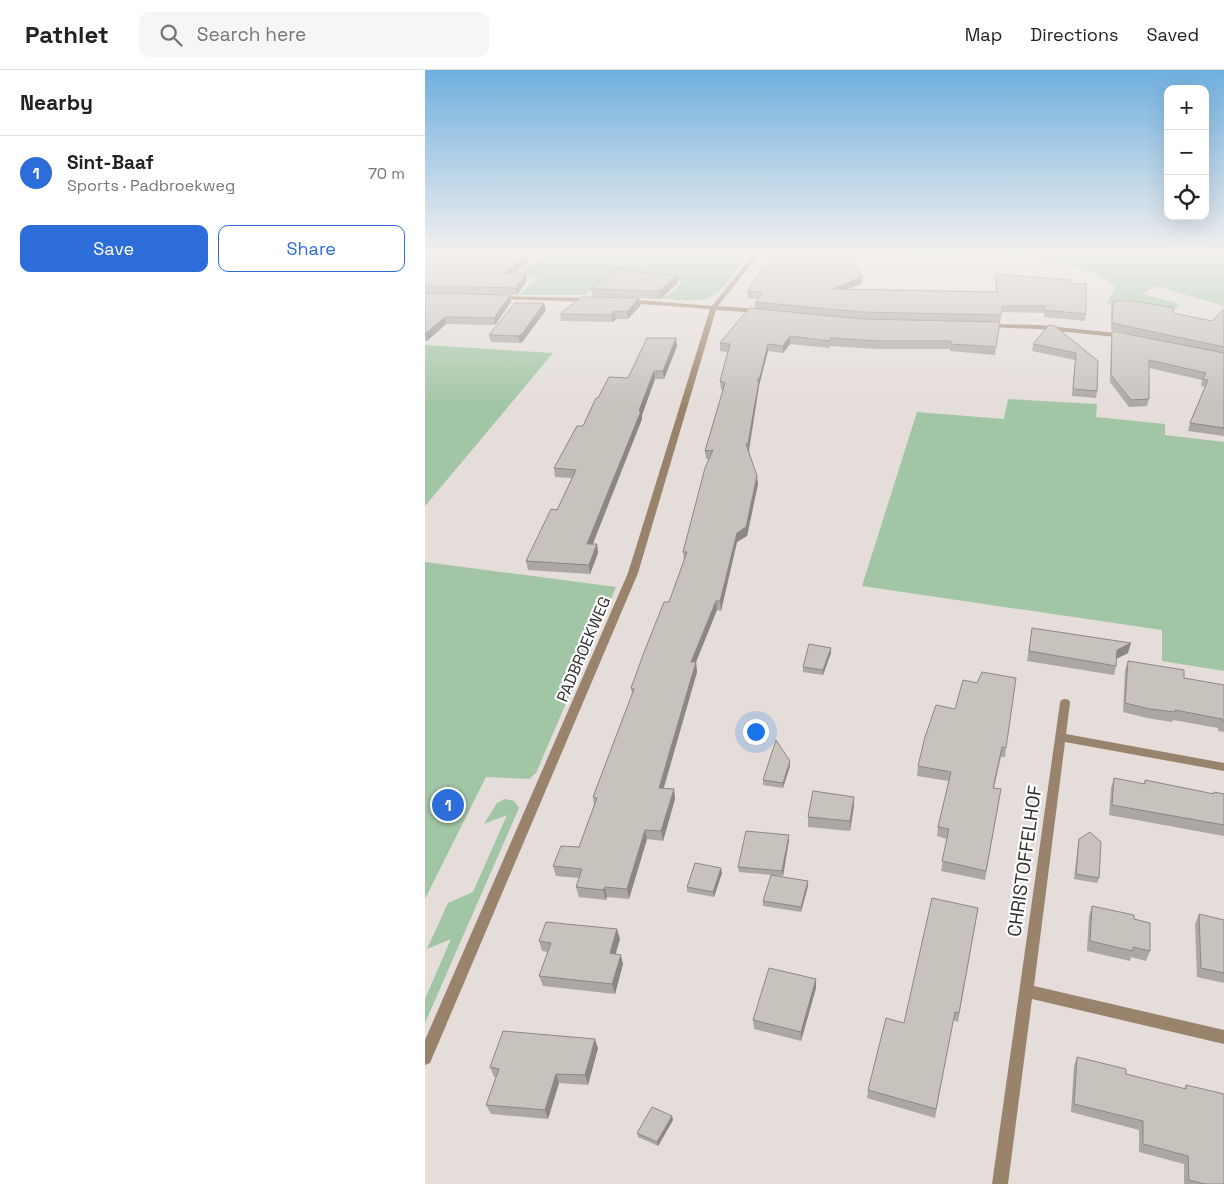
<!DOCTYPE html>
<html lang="en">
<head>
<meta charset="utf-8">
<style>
	body { margin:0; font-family:"Space Grotesk",sans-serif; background:#f6f6f6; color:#222 }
	.controls { position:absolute; right:15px; top:15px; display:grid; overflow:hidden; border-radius:10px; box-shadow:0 5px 20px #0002 }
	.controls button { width:45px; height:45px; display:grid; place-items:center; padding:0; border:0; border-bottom:1px solid #e0e0e0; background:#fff; color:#222; font:25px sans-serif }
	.you { position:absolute; left:330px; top:661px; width:18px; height:18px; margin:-12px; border:4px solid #fff; border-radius:50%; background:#1a73e8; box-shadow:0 0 0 8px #1a73e833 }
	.badge { display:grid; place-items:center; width:32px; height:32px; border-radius:50%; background:#2c6dda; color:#fff; font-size:16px; font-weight:700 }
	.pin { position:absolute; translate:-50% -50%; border:2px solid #fff; box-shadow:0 1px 5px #0006 }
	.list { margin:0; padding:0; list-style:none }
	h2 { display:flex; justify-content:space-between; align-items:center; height:65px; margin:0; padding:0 20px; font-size:21px }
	h2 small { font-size:16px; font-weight:400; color:#767676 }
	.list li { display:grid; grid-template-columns:32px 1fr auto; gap:15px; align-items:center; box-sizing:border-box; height:75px; padding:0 20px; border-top:1px solid #e0e0e0 }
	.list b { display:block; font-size:19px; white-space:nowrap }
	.list p { margin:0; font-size:16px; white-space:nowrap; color:#767676 }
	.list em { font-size:16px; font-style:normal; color:#767676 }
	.actions { display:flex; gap:10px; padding:15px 20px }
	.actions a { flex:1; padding:11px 0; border:1px solid #2c6dda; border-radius:10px; text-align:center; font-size:18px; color:#2c6dda }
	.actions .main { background:#2c6dda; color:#fff }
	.icon { flex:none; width:28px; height:28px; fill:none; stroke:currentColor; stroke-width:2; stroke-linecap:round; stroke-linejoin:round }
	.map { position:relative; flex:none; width:799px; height:1114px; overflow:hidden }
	header { display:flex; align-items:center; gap:30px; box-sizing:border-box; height:70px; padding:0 25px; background:#fff; border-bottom:1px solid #e0e0e0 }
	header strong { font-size:24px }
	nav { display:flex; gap:28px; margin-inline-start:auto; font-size:18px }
	.search { width:350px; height:45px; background:#f6f6f6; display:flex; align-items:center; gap:12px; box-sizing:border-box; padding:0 18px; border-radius:10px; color:#767676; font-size:19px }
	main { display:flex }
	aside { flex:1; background:#fff }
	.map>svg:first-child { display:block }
	.green { fill:#a1c5a5 }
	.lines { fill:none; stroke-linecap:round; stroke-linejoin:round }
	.minor { fill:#9a836c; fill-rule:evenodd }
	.wall { fill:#aba7a2 }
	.shaded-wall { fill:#8b8884 }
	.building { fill:#c7c2bc; stroke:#8b8884 }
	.labels { text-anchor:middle; stroke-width:4.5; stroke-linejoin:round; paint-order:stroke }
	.street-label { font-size:16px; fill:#33302f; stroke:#fff }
	.near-street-label { font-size:19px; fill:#33302f; stroke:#fff }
</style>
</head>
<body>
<header>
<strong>Pathlet</strong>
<div class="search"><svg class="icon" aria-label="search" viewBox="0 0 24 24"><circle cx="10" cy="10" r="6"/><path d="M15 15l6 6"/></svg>Search here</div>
<nav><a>Map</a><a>Directions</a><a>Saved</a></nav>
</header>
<main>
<aside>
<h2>Nearby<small></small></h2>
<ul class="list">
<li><span class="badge">1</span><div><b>Sint-Baaf</b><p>Sports · Padbroekweg</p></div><em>70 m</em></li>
</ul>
<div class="actions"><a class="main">Save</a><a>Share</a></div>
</aside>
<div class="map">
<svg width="799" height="1114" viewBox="0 0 799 1114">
	<rect width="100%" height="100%" fill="#e4ddd9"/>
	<path class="green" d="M 123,182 L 325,182 C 287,232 295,234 230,228 L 244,225 L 257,212 L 188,202 L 160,225 L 94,225 L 113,207 L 94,204 Z
		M 467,182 L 799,182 L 799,236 L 730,216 L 718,224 L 755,234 L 744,245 L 682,233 L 690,217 C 659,188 577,186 536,182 L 534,189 L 466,184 Z
		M 0,275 L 128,283 L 0,436 Z
		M 583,329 L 672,334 L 671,347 L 740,354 L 740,365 L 799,372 L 799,601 L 737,591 L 737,560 L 437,516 L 492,342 L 579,349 Z
		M 0,492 L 191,517 L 111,703 L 104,709 L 61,707 L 0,829 Z
		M 80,729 L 89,731 L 94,738 L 0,953 L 0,929 L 26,869 L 2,879 L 23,833 L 48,822 L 82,745 L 59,754 L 72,733 Z"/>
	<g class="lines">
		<path class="minor" d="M 330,182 L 336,182 L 293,236 L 334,239 L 337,241 L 334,243 L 291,240 L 213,503 L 5,993 L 0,995 L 0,970 L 203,503 L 285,239 L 201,233 L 198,231 L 201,229 L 287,236 Z
			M 74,226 L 167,228 L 170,230 L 167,232 L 72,229 L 71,228 Z
			M 563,254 L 614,255 L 700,264 L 703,266 L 700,268 L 614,259 L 561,257 L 561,255 Z
			M 640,629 L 644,630 L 645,633 L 641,664 L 799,693 L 799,701 L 640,672 L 609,916 L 799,960 L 799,974 L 607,929 L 583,1114 L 567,1114 L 635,633 L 636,630 Z"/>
	</g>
	<path class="wall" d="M 10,182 L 84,182 L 81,184 L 102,186 L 103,192 L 89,204 L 101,204 L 102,211 L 92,225 L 0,223 L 0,189 Z
		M 186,199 L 252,206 L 252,214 L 235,229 L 214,228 L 215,236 L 203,249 L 191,249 L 188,252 L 136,251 L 135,244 L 213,228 L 167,227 L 166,219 L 187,203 Z
		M 571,204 L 645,213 L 661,244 L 660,251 L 619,247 L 619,243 L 577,242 L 575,252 L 436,249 L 575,252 L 570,285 L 525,281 L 525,279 L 453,279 L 405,276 L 405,278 L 365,274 L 358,283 L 343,281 L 334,316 L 324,382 L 333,414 L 322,466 L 312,472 L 296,541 L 292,540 L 271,592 L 272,602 L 238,718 L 249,719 L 250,729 L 238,771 L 222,769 L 204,829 L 182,827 L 181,830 L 154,827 L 151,817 L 154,808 L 131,806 L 128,796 L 154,777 L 169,735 L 168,727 L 207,624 L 206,618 L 244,532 L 259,491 L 258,482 L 284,389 L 281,389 L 280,381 L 298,320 L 296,319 L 295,311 L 303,282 L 295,281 L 295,273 L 330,239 L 330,232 L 332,229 L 323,228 L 322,221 L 437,213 L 423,219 L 571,222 L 570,211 Z
		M 0,223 L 85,225 L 86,232 L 70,255 L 21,254 L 2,271 L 0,271 Z
		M 688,231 L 749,238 L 748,243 L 787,251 L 799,239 L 799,366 L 763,361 L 765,353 L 780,317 L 776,316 L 777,310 L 724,298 L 724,329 L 722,336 L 704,337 L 685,312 L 686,268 L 687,261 L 724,268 L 686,260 L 686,237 Z
		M 121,240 L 98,271 L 95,273 L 66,272 L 64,265 Z
		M 624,255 L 673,291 L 672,321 L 671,328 L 647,326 L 650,290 L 607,281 L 608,274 Z
		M 252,276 L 239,309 L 230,309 L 217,345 L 217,349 L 168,474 L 172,474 L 173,483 L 165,504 L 103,500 L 101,491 L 132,440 L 147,408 L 130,407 L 129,398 L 158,356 L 173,328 Z
		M 607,558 L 703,583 L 691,589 L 691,596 L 689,605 L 602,591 Z
		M 406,583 L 398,605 L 378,602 L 378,597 Z
		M 703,591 L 759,608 L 799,615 L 799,662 L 793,661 L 793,658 L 748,650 L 747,652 L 722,648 L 698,642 L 700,600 Z
		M 530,639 L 581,678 L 580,687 L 576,687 L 569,718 L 576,719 L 560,810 L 516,801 L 522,769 L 512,766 L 513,757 L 524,711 L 492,706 L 493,696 Z
		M 365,691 L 365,696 L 358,718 L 338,715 L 338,710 Z
		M 689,708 L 719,714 L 720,710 L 788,724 L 789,722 L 799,724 L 799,766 L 684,745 L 686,718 Z
		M 429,736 L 425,761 L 383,757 L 383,747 Z
		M 364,765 L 364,770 L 358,806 L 314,802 L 313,797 Z
		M 654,769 L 674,808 L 672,813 L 649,809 L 653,774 Z
		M 297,803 L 289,827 L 262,822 L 262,817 Z
		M 383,811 L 383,816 L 376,842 L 338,836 L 338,831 Z
		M 667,836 L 709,849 L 725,881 L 721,891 L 706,887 L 705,891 L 662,881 L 664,846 Z
		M 553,838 L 533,952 L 528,950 L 510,1048 L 442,1028 L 443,1020 L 479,953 Z
		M 774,844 L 799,850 L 799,913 L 772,907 L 770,854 Z
		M 195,869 L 190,884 L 198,894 L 190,924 L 118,916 L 114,906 L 123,882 L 117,881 L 114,871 Z
		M 391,909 L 391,918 L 376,971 L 329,959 L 328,950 Z
		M 173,978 L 163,1015 L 134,1013 L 123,1049 L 66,1044 L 61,1035 L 71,1007 L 69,1007 L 65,997 Z
		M 652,987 L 701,1004 L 759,1019 L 761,1015 L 799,1114 L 759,1114 L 759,1094 L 714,1082 L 714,1060 L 646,1042 L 649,996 Z
		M 247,1046 L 248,1050 L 233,1076 L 213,1067 L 212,1063 Z"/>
	<path class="shaded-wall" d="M 74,182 L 84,182 L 73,190 L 72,183 Z
		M 102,186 L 103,192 L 81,210 L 80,203 Z
		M 101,204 L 102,211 L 92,225 L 90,218 Z
		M 252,206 L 252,214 L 235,229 L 234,221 Z
		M 437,207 L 437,213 L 408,226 L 408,219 Z
		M 85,225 L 86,232 L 70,255 L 69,248 Z
		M 214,228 L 215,236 L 203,249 L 202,242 Z
		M 119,233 L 121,240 L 98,271 L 95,273 L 93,266 Z
		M 189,241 L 191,249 L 188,252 L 186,245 Z
		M 20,247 L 21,254 L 2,271 L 0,264 Z
		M 365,266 L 365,274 L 358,283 L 358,276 Z
		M 251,268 L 252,276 L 239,309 L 238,301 Z
		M 343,274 L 343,281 L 334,316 L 323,383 L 323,374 L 332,311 Z
		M 229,301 L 230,309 L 217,345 L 217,349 L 164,483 L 162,474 Z
		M 332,406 L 333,414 L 322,466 L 312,472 L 296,541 L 295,531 L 312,463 Z
		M 172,474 L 173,483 L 165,504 L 164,495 Z
		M 291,531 L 292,540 L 267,602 L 266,592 Z
		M 706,573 L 703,583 L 689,590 L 692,580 Z
		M 406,578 L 406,583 L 398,605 L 398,600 Z
		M 271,592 L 272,602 L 236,728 L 234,718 Z
		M 365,691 L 365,696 L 358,718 L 358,713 Z
		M 249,719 L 250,729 L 238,771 L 236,761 Z
		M 429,727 L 429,736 L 425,761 L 425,751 Z
		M 220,760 L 222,769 L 204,829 L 202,819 Z
		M 364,765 L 364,770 L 358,806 L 357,801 Z
		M 296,798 L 297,803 L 289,827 L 288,822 Z
		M 383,811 L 383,816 L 376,842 L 376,837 Z
		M 180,817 L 182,827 L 181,830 L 178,820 Z
		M 192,859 L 195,869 L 188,893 L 185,883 Z
		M 196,885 L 198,894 L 190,924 L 187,914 Z
		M 391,909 L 391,918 L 376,971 L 376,962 Z
		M 170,969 L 173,978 L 163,1015 L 160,1005 Z
		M 131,1004 L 134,1013 L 123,1049 L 120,1040 Z
		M 247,1046 L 248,1050 L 233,1076 L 232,1072 Z"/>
	<path class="building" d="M 10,182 L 74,182 L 72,183 L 102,186 L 80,203 L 101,204 L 90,218 L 0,216 L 0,189 Z
		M 350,182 L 422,182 L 437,207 L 408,219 L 572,222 L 571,204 L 645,210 L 645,213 L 661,214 L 661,244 L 620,240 L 620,236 L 578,236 L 576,245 L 436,242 L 330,232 L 338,223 L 322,221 Z
		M 186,199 L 252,206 L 234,221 L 166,219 L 190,201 Z
		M 0,223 L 85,225 L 69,248 L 20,247 L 0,264 Z
		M 157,227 L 214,228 L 202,242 L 189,241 L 186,245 L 135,244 Z
		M 688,231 L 707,231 L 749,238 L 747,243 L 787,251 L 799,239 L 799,277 L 687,253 Z
		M 90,233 L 119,233 L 97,264 L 93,266 L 64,265 Z
		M 324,238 L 436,249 L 575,252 L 571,277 L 526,274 L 526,271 L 453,271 L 405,268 L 405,271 L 365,266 L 358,276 L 343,274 L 335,307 L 332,311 L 334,311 L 323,374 L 321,374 L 332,406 L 321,457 L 312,463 L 295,531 L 291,531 L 266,592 L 271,592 L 234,718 L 249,719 L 236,761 L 220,760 L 202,819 L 180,817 L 178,820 L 151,817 L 157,799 L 128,796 L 136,776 L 154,777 L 172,728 L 168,727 L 209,619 L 206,618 L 218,585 L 239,532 L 244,532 L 262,482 L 258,482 L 280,398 L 288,380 L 280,381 L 300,313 L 295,311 L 305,274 L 295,273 Z
		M 624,255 L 630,256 L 673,291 L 672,321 L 648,319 L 651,283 L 608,274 Z
		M 687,261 L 799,283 L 799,358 L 765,353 L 783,310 L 778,309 L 781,303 L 724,290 L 724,329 L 706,330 L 686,305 Z
		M 222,268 L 251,268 L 238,301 L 229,301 L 214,341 L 216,341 L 162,474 L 172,474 L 164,495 L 101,491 L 126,439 L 132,440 L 151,400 L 129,398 L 152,356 L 158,356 L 171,328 L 173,328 L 184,307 L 203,308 Z
		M 607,558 L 706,573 L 692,580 L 691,596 L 604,581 Z
		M 384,574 L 406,578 L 398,600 L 378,597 Z
		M 703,591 L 759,600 L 759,608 L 799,615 L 799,652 L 797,651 L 797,649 L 750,640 L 750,642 L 725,639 L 700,633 Z
		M 557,602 L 591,608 L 581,678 L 577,677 L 568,718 L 576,719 L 561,801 L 517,791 L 524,759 L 513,757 L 526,702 L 493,696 L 500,667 L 511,635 L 530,639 L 538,610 L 552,613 Z
		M 351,670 L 365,691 L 358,713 L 338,710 Z
		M 689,708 L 720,714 L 720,710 L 789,724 L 789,722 L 799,724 L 799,755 L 687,735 Z
		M 388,721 L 429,727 L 425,751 L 383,747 Z
		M 321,761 L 364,765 L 357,801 L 313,797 Z
		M 665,762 L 676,772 L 674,808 L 651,804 L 654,769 Z
		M 270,793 L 296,798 L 288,822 L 262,817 Z
		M 346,805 L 383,811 L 376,837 L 338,831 Z
		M 507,828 L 553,838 L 534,943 L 530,942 L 511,1039 L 443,1020 L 461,948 L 479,953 Z
		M 667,836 L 709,845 L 709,849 L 725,853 L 725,881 L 708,877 L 708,881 L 665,871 Z
		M 774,844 L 799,850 L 799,903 L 776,898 Z
		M 121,852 L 192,859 L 185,883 L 196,885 L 187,914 L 114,906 L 126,873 L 114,871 Z
		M 344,898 L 391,909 L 376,962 L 328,950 Z
		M 78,961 L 170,969 L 160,1005 L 131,1004 L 120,1040 L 61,1035 L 74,999 L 65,997 Z
		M 652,987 L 701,999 L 701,1004 L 761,1019 L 761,1015 L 799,1024 L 799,1114 L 780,1114 L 764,1110 L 763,1086 L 718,1074 L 718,1051 L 649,1034 Z
		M 227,1037 L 247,1046 L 232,1072 L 212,1063 Z"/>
	<linearGradient id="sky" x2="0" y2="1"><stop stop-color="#70b0df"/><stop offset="0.54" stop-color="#f3f0ee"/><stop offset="1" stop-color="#f3f0ee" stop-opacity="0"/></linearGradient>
	<rect width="799" height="338" fill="url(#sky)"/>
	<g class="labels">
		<g class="street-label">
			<text transform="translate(158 579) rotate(-67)" y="6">PADBROEKWEG</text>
		</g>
		<g class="near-street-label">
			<text transform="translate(599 791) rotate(-82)" y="7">CHRISTOFFELHOF</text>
		</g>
	</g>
</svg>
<div class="controls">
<button>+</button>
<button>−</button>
<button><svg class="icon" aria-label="locate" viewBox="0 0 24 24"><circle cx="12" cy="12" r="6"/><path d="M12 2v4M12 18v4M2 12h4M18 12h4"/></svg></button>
</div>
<div class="you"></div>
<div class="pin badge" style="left:23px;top:735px">1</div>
</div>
</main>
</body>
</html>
